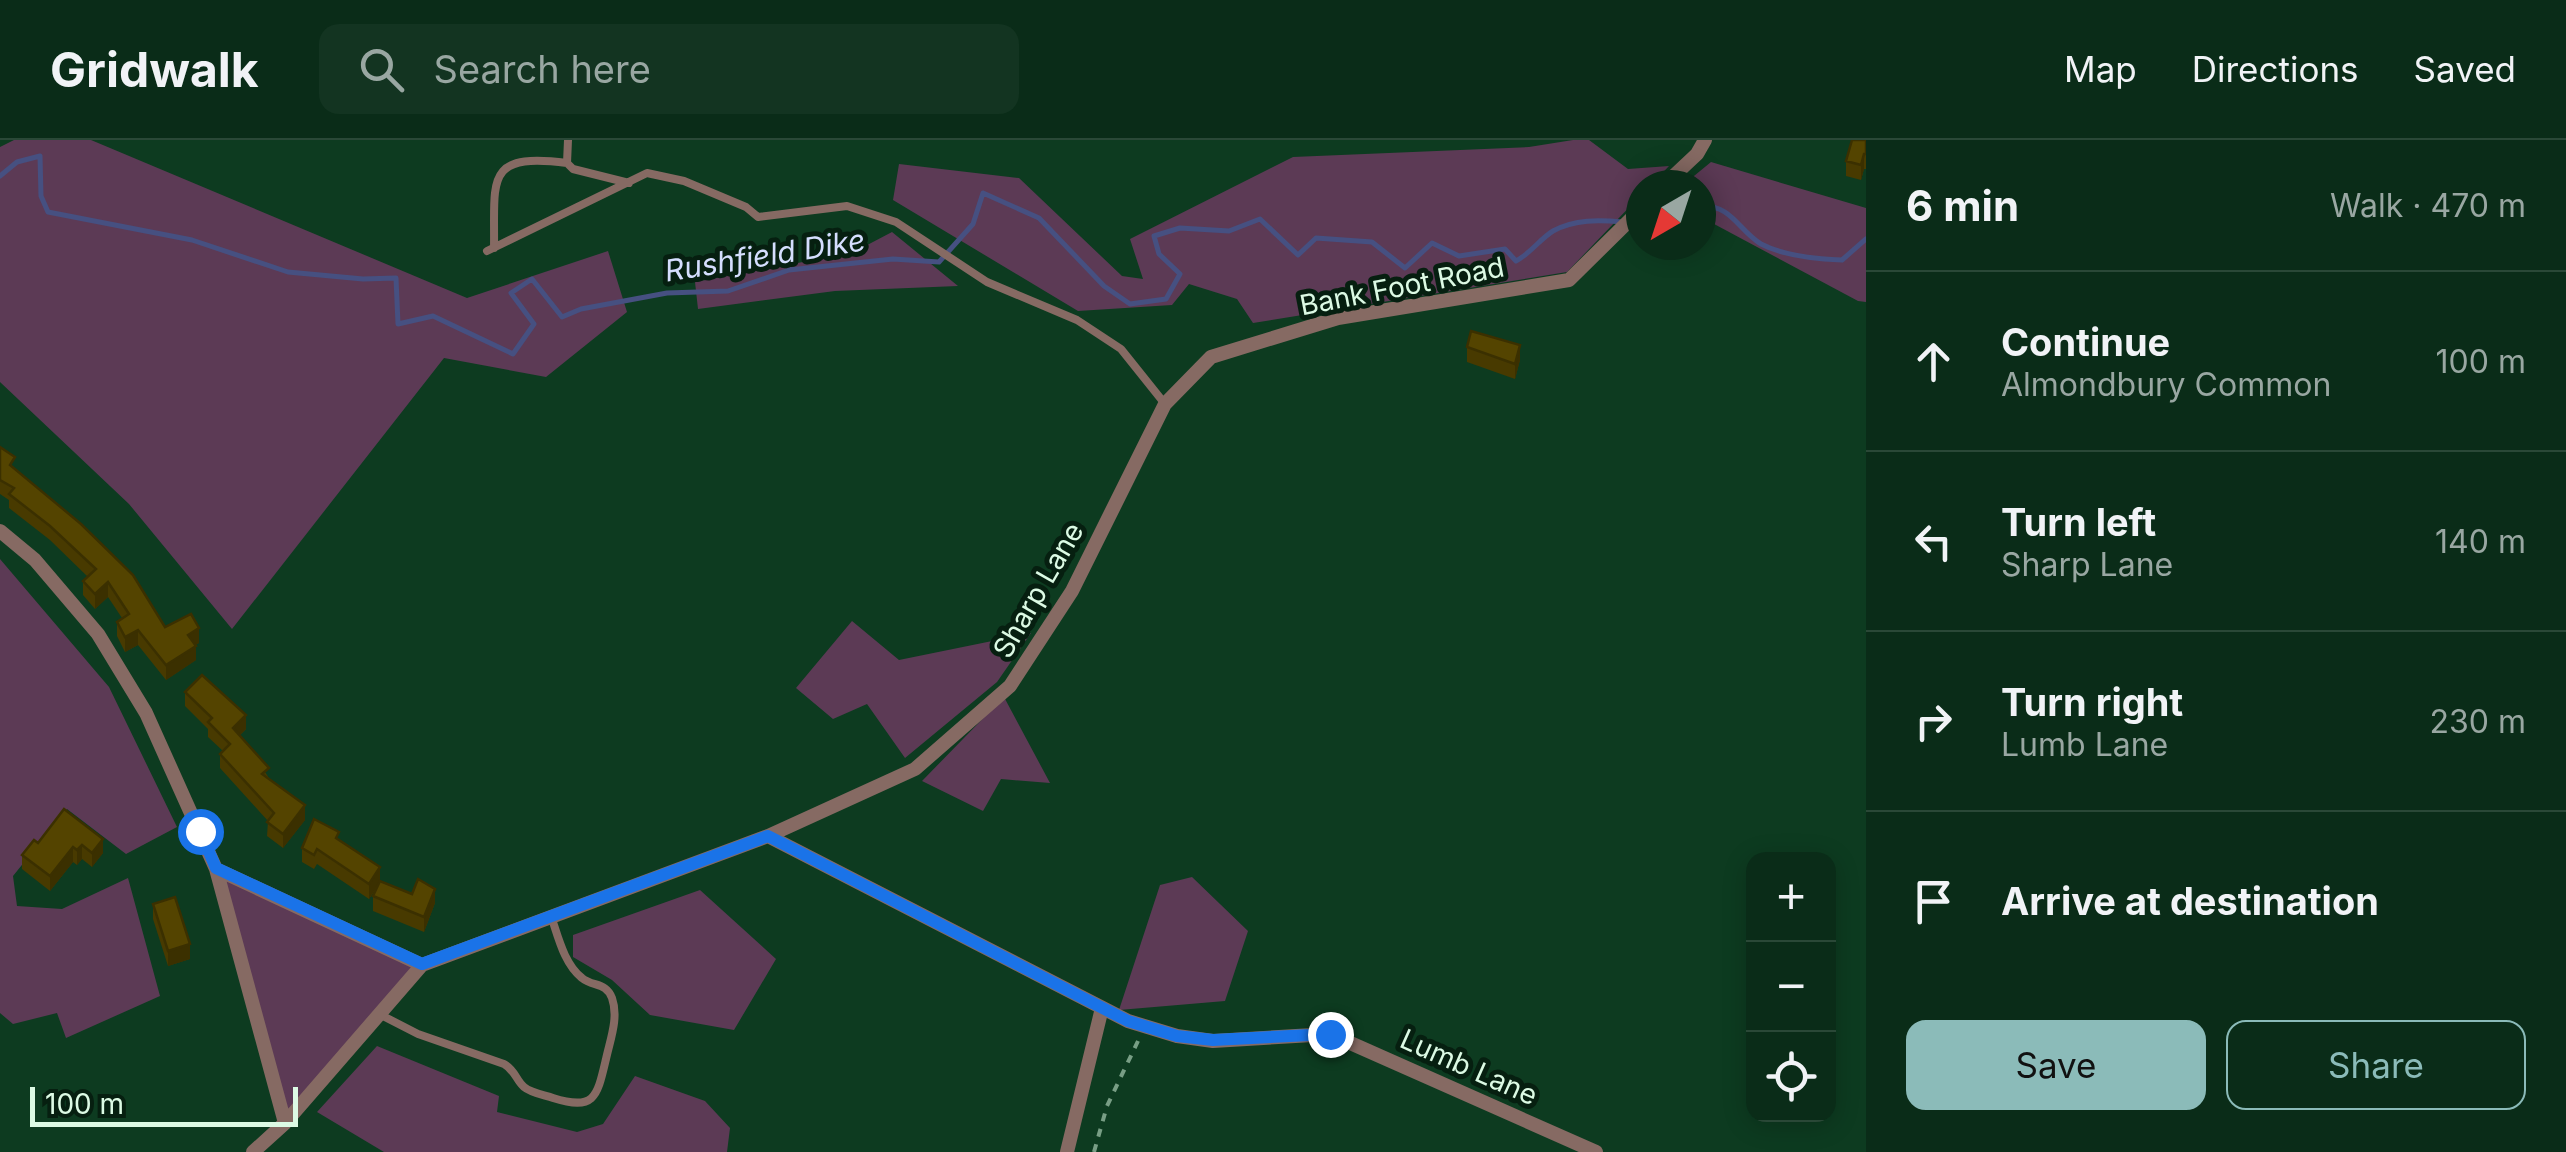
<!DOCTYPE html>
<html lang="en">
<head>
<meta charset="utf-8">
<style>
	body { margin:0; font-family:Inter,sans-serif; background:#133421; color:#f1f3f6 }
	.controls { position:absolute; right:30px; bottom:30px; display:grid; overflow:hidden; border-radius:20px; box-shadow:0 5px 25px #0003 }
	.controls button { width:90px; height:90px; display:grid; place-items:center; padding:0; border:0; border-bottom:2px solid #2a4837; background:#0a2c18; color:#f1f3f6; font:50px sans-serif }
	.compass { position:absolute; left:1626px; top:30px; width:90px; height:90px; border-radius:50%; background:#0a2c18; box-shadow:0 5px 25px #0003; rotate:219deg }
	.scale { position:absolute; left:30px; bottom:25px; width:268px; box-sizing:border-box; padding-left:10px; border:5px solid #dcfae4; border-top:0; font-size:28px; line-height:35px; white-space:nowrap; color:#dcfae4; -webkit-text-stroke:8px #061f10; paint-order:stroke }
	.stop { position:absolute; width:30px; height:30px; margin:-22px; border:8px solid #1a73e8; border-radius:50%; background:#fff }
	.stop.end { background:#1a73e8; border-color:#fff; box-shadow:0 2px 10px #0008 }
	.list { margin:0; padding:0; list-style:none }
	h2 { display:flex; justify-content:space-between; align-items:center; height:130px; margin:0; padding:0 40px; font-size:42px }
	h2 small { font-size:32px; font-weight:400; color:#99a7a2 }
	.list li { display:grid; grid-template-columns:65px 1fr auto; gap:30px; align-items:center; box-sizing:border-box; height:180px; padding:0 40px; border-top:2px solid #2a4837 }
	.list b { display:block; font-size:38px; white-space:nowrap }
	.list p { margin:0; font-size:32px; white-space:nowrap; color:#99a7a2 }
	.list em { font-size:32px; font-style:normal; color:#99a7a2 }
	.actions { display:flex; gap:20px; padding:30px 40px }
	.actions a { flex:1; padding:22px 0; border:2px solid #8bbbb9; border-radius:20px; text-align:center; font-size:35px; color:#8bbbb9 }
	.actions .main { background:#8bbbb9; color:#111 }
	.icon { flex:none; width:55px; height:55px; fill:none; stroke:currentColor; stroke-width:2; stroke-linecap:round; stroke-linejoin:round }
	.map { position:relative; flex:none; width:1866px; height:1012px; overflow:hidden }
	header { display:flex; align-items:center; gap:60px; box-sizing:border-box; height:140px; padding:0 50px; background:#0a2c18; border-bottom:2px solid #2a4837 }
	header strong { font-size:48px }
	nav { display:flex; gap:55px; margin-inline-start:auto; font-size:35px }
	.search { width:700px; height:90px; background:#133421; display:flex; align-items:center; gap:25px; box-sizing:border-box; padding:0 35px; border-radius:20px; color:#99a7a2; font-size:38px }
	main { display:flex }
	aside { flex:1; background:#0a2c18 }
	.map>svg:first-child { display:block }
	.green { fill:#5c3a55 }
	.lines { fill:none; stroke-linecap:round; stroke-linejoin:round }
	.stream { stroke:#465081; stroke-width:5 }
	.path { stroke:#789e85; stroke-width:4; stroke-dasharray:8 8; stroke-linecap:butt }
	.lane { stroke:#866a63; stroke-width:8 }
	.street { stroke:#866a63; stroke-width:14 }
	.wall { fill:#483a00 }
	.shaded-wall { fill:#3b3000 }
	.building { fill:#544400; stroke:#3b3000; stroke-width:2.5 }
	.route { stroke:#1a73e8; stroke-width:12 }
	.labels { text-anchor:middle; stroke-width:10; stroke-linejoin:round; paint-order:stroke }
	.street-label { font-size:28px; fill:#dcfae4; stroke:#061f10 }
	.water-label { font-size:30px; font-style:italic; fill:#d5defe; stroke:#061f10 }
</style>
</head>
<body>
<header>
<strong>Gridwalk</strong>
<div class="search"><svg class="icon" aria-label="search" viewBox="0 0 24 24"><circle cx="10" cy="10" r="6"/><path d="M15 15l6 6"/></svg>Search here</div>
<nav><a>Map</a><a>Directions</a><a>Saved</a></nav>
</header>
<main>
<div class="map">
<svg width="1866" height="1012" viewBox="0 0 1866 1012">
	<rect width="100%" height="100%" fill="#0d3b20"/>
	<path class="green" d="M 14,0 L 91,0 L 467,158 L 608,111 L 627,172 L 546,237 L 444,218 L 232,489 L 129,364 L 0,242 L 0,7 Z
		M 1573,0 L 1589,0 L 1628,29 L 1669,26 L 1651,45 L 1641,45 L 1641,55 L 1567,132 L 1253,183 L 1237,159 L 1189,144 L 1172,165 L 1078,171 L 893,60 L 899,24 L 1019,38 L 1122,136 L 1143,139 L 1130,99 L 1293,17 L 1529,7 Z
		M 1711,22 L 1866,68 L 1866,162 L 1858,161 L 1701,77 L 1701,45 L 1683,45 Z
		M 892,92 L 958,146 L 835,151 L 698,169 L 695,142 L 852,113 Z
		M 0,419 L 109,547 L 177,687 L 126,714 L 67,669 L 13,736 L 17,766 L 62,769 L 128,738 L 160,856 L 66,898 L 57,873 L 13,884 L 0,873 Z
		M 852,481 L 899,520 L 1031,493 L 997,542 L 905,618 L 867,564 L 833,579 L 796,548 Z
		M 1004,557 L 1050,643 L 1001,639 L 983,671 L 922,641 Z
		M 216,729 L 420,825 L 282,984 Z
		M 1192,737 L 1248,791 L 1225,861 L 1119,870 L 1160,745 Z
		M 700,750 L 776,819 L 734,890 L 650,875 L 612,840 L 573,817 L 573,795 Z
		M 377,906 L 499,956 L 497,972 L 577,992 L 603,984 L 635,936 L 705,961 L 730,988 L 727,1012 L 384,1012 L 317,972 Z"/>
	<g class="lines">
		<path class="stream" d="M 0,36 L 17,22 L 40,16 L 41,56 L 48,72 L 192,100 L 288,132 L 363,139 L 396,138 L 398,184 L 433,176 L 513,214 L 534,184 L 511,153 L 532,139 L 562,177 L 581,169 L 667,153 L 728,151 L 789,130 L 893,119 L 939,122 L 973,84 L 983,53 L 1039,78 L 1104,146 L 1130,164 L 1166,159 L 1180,134 L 1159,114 L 1154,96 L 1180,88 L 1229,91 L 1260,79 L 1298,115 L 1316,98 L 1372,102 L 1405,128 L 1432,103 L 1459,116 L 1505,109 L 1516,121 C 1531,113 1540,99 1553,91 C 1575,79 1599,80 1623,82
			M 1701,66 C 1732,65 1738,90 1761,104 C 1784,116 1816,119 1842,120 L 1866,99"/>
		<path class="path" d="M 1094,1012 L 1107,966 L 1138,901"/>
		<path class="lane" d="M 568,0 L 567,23 L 573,29 L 629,43
			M 494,108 C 495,40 484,12 567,23
			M 487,111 L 647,33 L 684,41 L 746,67 L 758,77 L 847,66 L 896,82 L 987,142 L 1077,180 L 1121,209 L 1165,264
			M 379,874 L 418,894 L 504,924 C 515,930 516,940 524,947 C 531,953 544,955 553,958 C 595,971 597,957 606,919 C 610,900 619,878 612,858 C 606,842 593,847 582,838 C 564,824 558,796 551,776"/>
		<path class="street" d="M 1664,45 L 1697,14 L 1705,0
			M 0,391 L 35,420 L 98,494 L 146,573 L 216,729 L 285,983
			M 768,696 L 1128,881 L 1177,896 L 1213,901 L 1330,894 L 1596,1012
			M 216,729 L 422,825
			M 253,1012 L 285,983 L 422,825 L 768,696 L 915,629 L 1010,546 L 1072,451 L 1165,264 L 1211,217 L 1338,178 L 1569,140 L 1641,69
			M 1067,1012 L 1102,868"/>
	</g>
	<path class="wall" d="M 1866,0 L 1866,29 L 1864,29 L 1861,40 L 1846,36 L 1846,21 Z
		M 1467,207 L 1520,220 L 1515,239 L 1467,222 Z
		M 0,307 L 15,330 L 165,487 L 199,503 L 195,505 L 196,520 L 166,540 L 138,505 L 125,512 L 117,496 L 117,482 L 122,478 L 108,457 L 95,469 L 83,455 L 83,441 L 88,437 L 50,400 L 9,368 L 9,360 L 0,354 Z
		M 185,552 L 246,589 L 240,595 L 269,638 L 305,680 L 283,708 L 267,696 L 268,681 L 220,628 L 220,614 L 223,611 L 208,597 L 208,589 L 185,566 Z
		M 64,669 L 103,713 L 92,727 L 82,719 L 77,725 L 73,722 L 50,751 L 22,729 L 22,715 L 38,703 Z
		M 339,700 L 380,741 L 435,763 L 424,792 L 373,771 L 373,756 L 378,746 L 369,759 L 317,724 L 314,729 L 302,722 L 302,708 Z
		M 153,764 L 190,819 L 168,826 L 153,779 Z"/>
	<path class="shaded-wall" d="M 1864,14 L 1864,29 L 1861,40 L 1861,25 Z
		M 1520,205 L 1520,220 L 1515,239 L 1515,224 Z
		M 108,442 L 108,457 L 95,469 L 95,454 Z
		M 199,488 L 199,503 L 188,509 L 188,495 Z
		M 138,490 L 138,505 L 125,512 L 125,497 Z
		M 196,506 L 196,520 L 166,540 L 166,525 Z
		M 246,575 L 246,589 L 233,602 L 233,588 Z
		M 305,665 L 305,680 L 283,708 L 283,694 Z
		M 103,699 L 103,713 L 92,727 L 92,713 Z
		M 82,705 L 82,719 L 77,725 L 77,710 Z
		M 73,707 L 73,722 L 50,751 L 50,736 Z
		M 380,727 L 380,741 L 369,759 L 369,744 Z
		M 435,749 L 435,763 L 424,792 L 424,777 Z
		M 190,804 L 190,819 L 168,826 L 168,811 Z"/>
	<path class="building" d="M 1852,0 L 1866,0 L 1866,14 L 1864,14 L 1861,25 L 1846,21 Z
		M 1471,191 L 1520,205 L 1515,224 L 1467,207 Z
		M 0,307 L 15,317 L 10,325 L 81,384 L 133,435 L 165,487 L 191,474 L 199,488 L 188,495 L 196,506 L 166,525 L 138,490 L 125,497 L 117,482 L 129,474 L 108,442 L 95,454 L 83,441 L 96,429 L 50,386 L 9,354 L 14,348 L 0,340 Z
		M 202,535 L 246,575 L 233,588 L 269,628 L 262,634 L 305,665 L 283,694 L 267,682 L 274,673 L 220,614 L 230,604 L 208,582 L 212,578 L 185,552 Z
		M 64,669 L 103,699 L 92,713 L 82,705 L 77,710 L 73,707 L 50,736 L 22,715 L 34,700 L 38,703 Z
		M 314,679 L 339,692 L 336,698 L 380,727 L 369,744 L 317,709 L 314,715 L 302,708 Z
		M 418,739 L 435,749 L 424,777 L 373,756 L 380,741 L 412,754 Z
		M 175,757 L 190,804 L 168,811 L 153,764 Z"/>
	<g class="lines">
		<path class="route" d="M 200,691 L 216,728 L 422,824 L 768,696 L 1128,881 L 1177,896 L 1213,900 L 1330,894"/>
	</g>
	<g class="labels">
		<g class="street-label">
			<text transform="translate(1402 146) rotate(-11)" y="10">Bank Foot Road</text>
			<text transform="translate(1038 450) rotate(-60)" y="10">Sharp Lane</text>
			<text transform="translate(1469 927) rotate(24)" y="10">Lumb Lane</text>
		</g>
		<g class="water-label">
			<text transform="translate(765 116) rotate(-9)" y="10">Rushfield Dike</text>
		</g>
	</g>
</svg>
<div class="controls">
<button>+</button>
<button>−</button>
<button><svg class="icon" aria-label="locate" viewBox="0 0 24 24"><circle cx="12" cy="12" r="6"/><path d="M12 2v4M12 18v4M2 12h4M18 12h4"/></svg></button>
</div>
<svg class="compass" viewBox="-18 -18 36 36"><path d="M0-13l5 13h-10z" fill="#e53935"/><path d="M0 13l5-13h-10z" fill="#99a7a2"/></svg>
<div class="scale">100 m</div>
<div class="stop" style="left:200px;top:691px"></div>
<div class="stop end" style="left:1330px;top:894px"></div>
</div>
<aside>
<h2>6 min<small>Walk · 470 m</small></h2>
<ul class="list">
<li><svg class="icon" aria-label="ahead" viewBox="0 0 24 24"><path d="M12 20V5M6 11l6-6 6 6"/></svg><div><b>Continue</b><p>Almondbury Common</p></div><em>100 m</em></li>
<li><svg class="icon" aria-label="left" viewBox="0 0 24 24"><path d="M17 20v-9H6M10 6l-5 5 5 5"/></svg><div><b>Turn left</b><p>Sharp Lane</p></div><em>140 m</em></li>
<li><svg class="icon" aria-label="right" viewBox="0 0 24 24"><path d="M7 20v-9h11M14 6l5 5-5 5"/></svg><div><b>Turn right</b><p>Lumb Lane</p></div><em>230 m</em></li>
<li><svg class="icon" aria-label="arrive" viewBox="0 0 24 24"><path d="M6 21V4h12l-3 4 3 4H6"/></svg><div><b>Arrive at destination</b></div></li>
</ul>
<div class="actions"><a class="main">Save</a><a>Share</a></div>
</aside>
</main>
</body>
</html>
